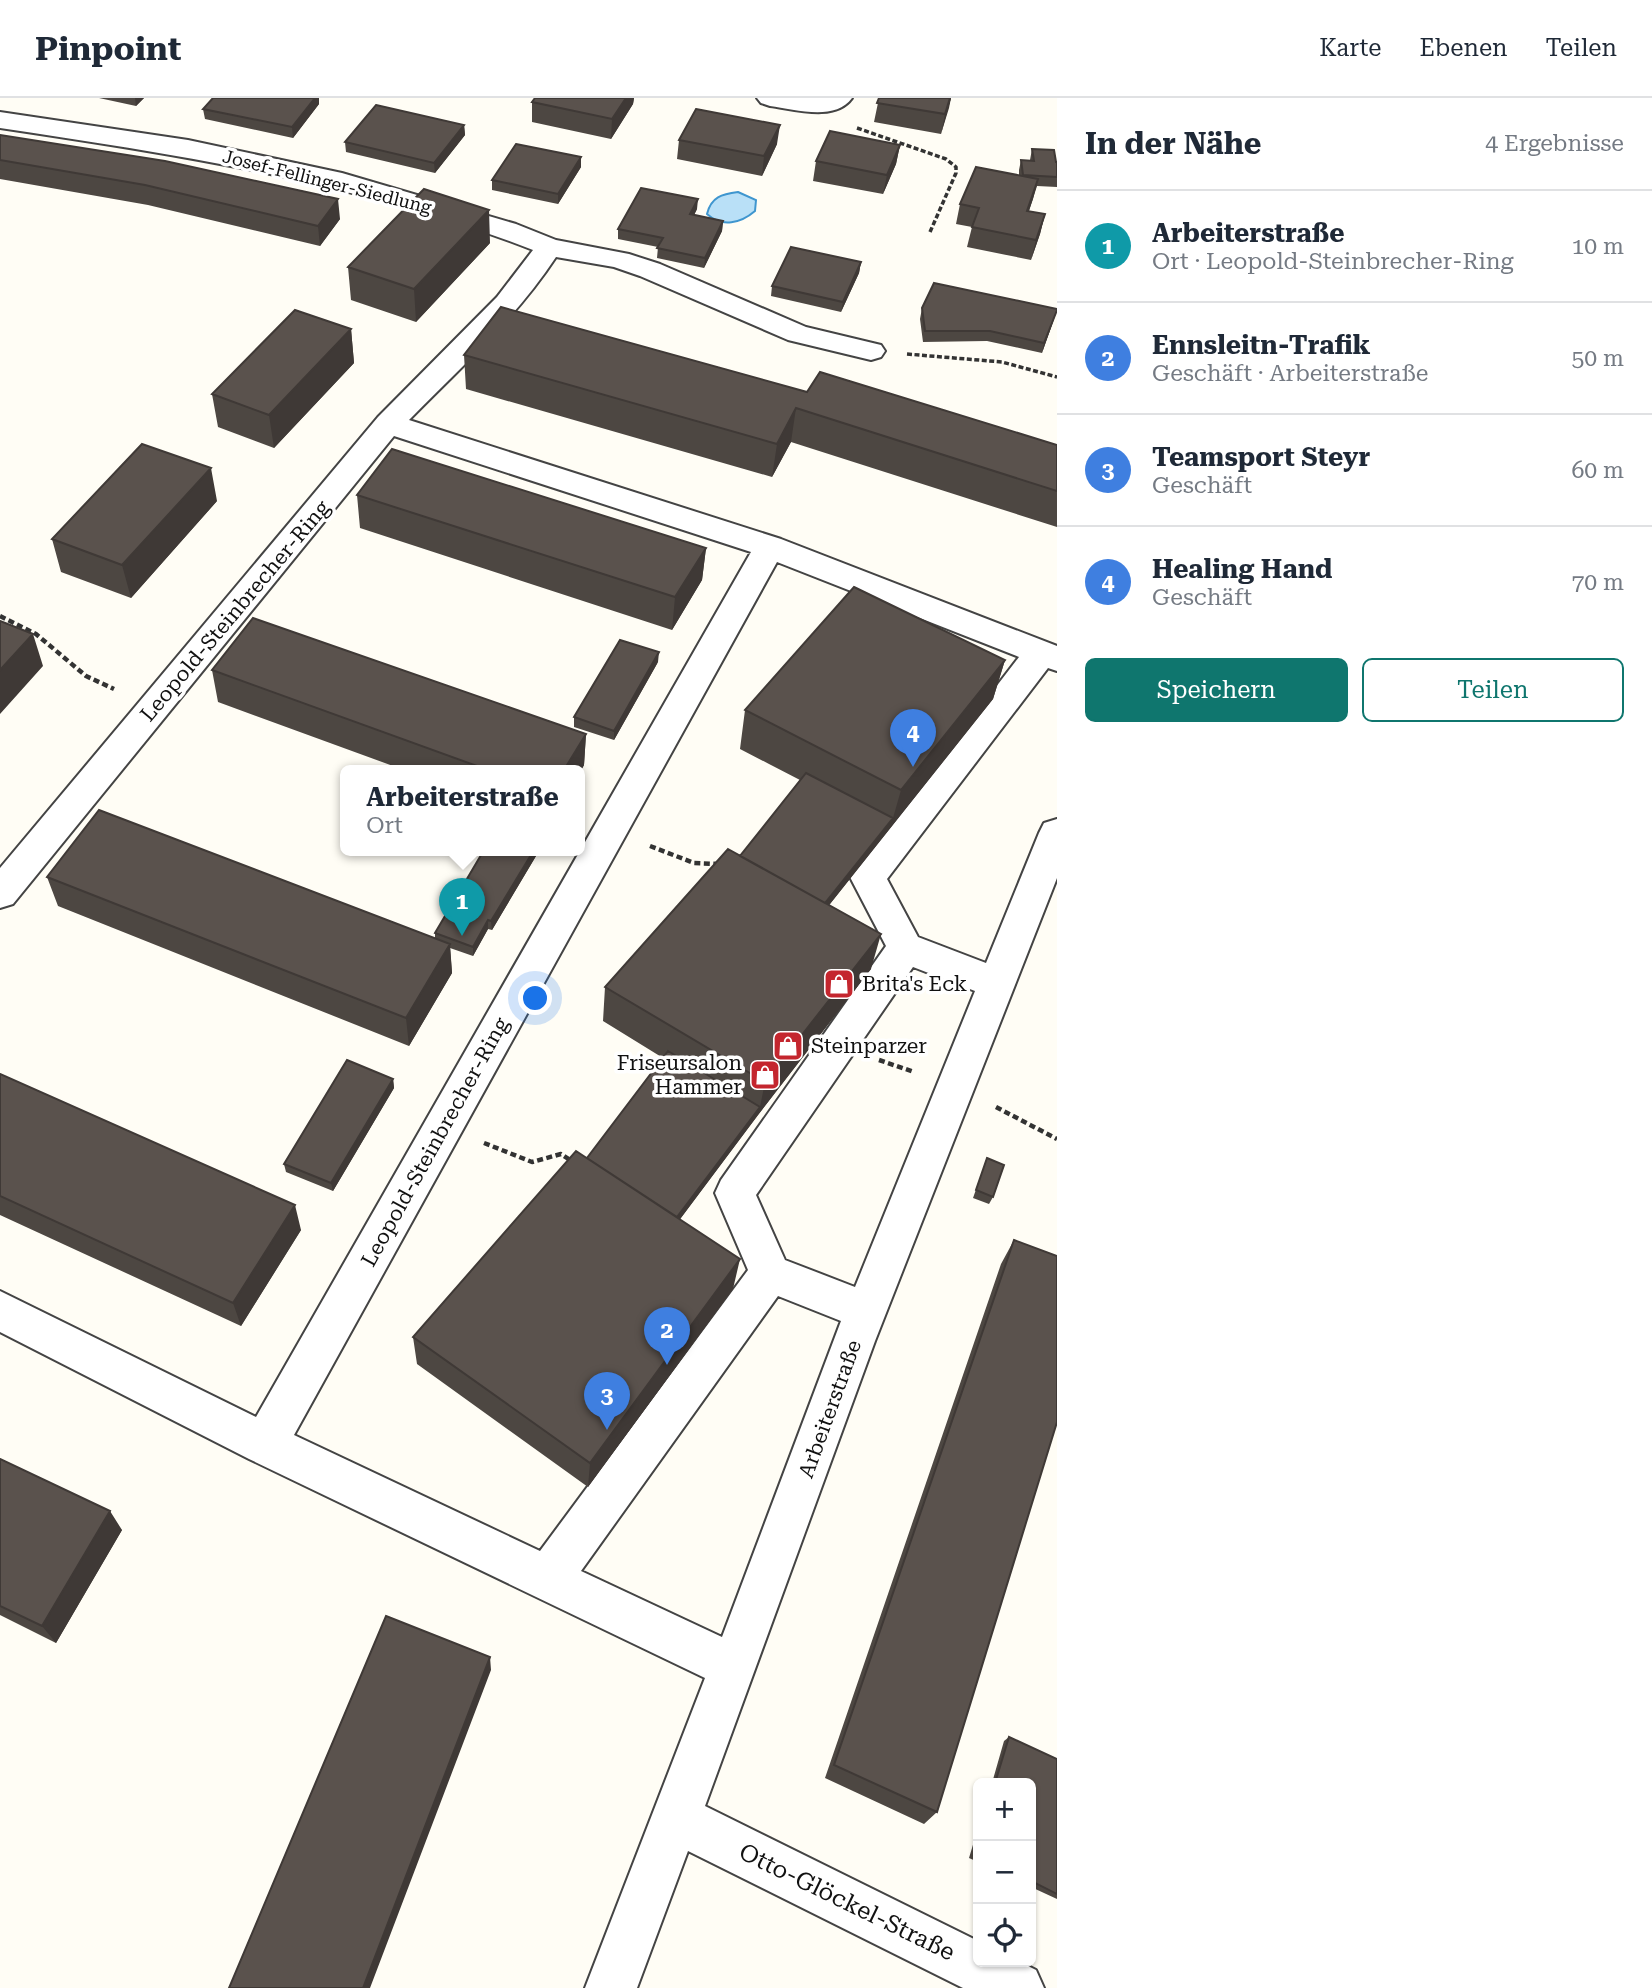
<!DOCTYPE html>
<html lang="de">
<head>
<meta charset="utf-8">
<style>
	body { margin:0; font-family:"Roboto Serif",serif; background:#f6f6f7; color:#1f2937 }
	.controls { position:absolute; right:21px; bottom:21px; display:grid; overflow:hidden; border-radius:10px; box-shadow:0 2px 5px #0004 }
	.controls button { width:63px; height:63px; display:grid; place-items:center; padding:0; border:0; border-bottom:2px solid #e0e1e3; background:#fff; color:#1f2937; font:35px sans-serif }
	.you { position:absolute; left:536px; top:901px; width:24px; height:24px; margin:-18px; border:5px solid #fff; border-radius:50%; background:#1a73e8; box-shadow:0 0 0 10px #1a73e833 }
	.badge { display:grid; place-items:center; width:46px; height:46px; border-radius:50%; background:#0f766e; color:#fff; font-size:23px; font-weight:700 }
	.pin { position:absolute; translate:-50% -58px; filter:drop-shadow(0 2px 4px #0008) }
	.pin::after { content:''; position:absolute; top:37px; width:24px; height:21px; background:inherit; clip-path:polygon(0 0,100% 0,50% 100%) }
	.popup { position:absolute; left:340px; top:667px; width:245px; height:91px; box-sizing:border-box; display:grid; place-content:center; border-radius:10px; background:#fff; filter:drop-shadow(0 2px 5px #0005); font-size:23px; white-space:nowrap; color:#747a83 }
	.popup b { font-size:26px; color:#1f2937 }
	.popup::after { content:''; position:absolute; left:50%; top:100%; margin-left:-14px; border:14px solid transparent; border-top-color:#fff }
	.list { margin:0; padding:0; list-style:none }
	h2 { display:flex; justify-content:space-between; align-items:center; height:91px; margin:0; padding:0 28px; font-size:30px }
	h2 small { font-size:23px; font-weight:400; color:#747a83 }
	.list li { display:grid; grid-template-columns:46px 1fr auto; gap:21px; align-items:center; box-sizing:border-box; height:112px; padding:0 28px; border-top:2px solid #e0e1e3 }
	.list b { display:block; font-size:26px; white-space:nowrap }
	.list p { margin:0; font-size:23px; white-space:nowrap; color:#747a83 }
	.list em { font-size:23px; font-style:normal; color:#747a83 }
	.actions { display:flex; gap:14px; padding:21px 28px }
	.actions a { flex:1; padding:16px 0; border:2px solid #0f766e; border-radius:10px; text-align:center; font-size:24px; color:#0f766e }
	.actions .main { background:#0f766e; color:#fff }
	.icon { flex:none; width:38px; height:38px; fill:none; stroke:currentColor; stroke-width:2; stroke-linecap:round; stroke-linejoin:round }
	.map { position:relative; flex:none; width:1057px; height:1890px; overflow:hidden }
	header { display:flex; align-items:center; gap:42px; box-sizing:border-box; height:98px; padding:0 35px; background:#fff; border-bottom:2px solid #e0e1e3 }
	header strong { font-size:33px }
	nav { display:flex; gap:38px; margin-inline-start:auto; font-size:24px }
	main { display:flex }
	aside { flex:1; background:#fff }
	.map>svg:first-child { display:block }
	.water { fill:#b9e0f7; stroke:#3f96cf; stroke-width:2 }
	.lines { fill:none; stroke-linecap:round; stroke-linejoin:round }
	.minor-casing { stroke:#444; stroke-width:4 }
	.path-far1 { stroke:#333; stroke-width:3.5; stroke-dasharray:5 2.5; stroke-linecap:butt }
	.path { stroke:#333; stroke-width:4.5; stroke-dasharray:6 3.5; stroke-linecap:butt }
	.minor { fill:#fff; fill-rule:evenodd }
	.wall { fill:#4d4742 }
	.shaded-wall { fill:#3f3936 }
	.building { fill:#5a524d; stroke:#3f3936; stroke-width:2 }
	.labels { text-anchor:middle; stroke-width:7; stroke-linejoin:round; paint-order:stroke }
	.far-street-label { font-size:18px; fill:#111; stroke:#fff }
	.street-label { font-size:21px; fill:#111; stroke:#fff }
	.poi-label { font-size:21px; fill:#111; stroke:#fff; text-anchor:start }
	.near-street-label { font-size:24px; fill:#111; stroke:#fff }
</style>
</head>
<body>
<header>
<strong>Pinpoint</strong>
<nav><a>Karte</a><a>Ebenen</a><a>Teilen</a></nav>
</header>
<main>
<div class="map">
<svg width="1057" height="1890" viewBox="0 0 1057 1890">
	<rect width="100%" height="100%" fill="#fffdf5"/>
	<path class="water" d="M 738,94 L 756,102 L 755,113 C 741,125 722,130 707,116 C 711,99 722,96 738,94 Z"/>
	<g class="lines">
		<g class="minor-casing">
			<path id="minor" d="M 757,0 L 852,0 C 835,24 794,11 770,8 L 761,5 Z
				M 0,14 L 188,42 L 342,75 L 516,126 L 556,142 L 629,156 L 660,166 L 806,229 L 881,247 L 885,253 L 881,259 L 871,262 L 788,242 L 640,178 L 614,169 L 556,159 C 516,220 460,270 409,322 L 781,441 L 1057,548 L 1057,573 L 1048,570 L 887,781 L 918,839 L 986,865 L 1039,735 L 1044,725 L 1057,721 L 1057,780 L 875,1243 L 705,1708 L 978,1843 L 978,1864 L 1020,1864 L 1036,1872 L 1044,1890 L 963,1890 L 688,1753 L 637,1890 L 585,1890 L 705,1580 L 249,1361 L 0,1234 L 0,1193 L 256,1319 L 751,454 L 394,338 L 13,806 L 0,810 L 0,770 L 378,319 L 497,199 L 533,152 C 363,85 180,57 0,30 ZM 777,464 L 1019,559 L 850,779 L 886,848 L 721,1082 L 715,1095 L 748,1172 L 540,1453 L 294,1337 ZM 913,869 L 975,893 L 855,1189 L 785,1162 L 756,1097 ZM 778,1198 L 841,1223 L 722,1539 L 581,1473 Z"/>
		</g>
		<path class="path-far1" d="M 857,30 L 946,61 L 956,69 L 956,75 L 930,134
			M 907,256 L 1002,264 L 1057,279"/>
		<path class="path" d="M 0,518 L 36,536 L 86,578 L 114,591
			M 650,748 L 694,765 L 719,766
			M 879,962 L 914,974
			M 996,1009 L 1057,1041
			M 484,1045 L 532,1064 L 561,1056 L 573,1064"/>
		<use href="#minor" class="minor"/>
	</g>
	<path class="wall" d="M 99,0 L 144,0 L 136,8 Z
		M 535,0 L 634,0 L 633,6 L 611,41 L 532,24 L 532,4 Z
		M 879,0 L 951,0 L 941,36 L 874,24 Z
		M 319,6 L 293,40 L 205,21 L 203,11 Z
		M 464,27 L 465,37 L 435,75 L 346,54 L 345,44 Z
		M 0,37 L 340,121 L 320,148 L 148,107 L 0,81 Z
		M 679,42 L 777,46 L 762,78 L 677,61 Z
		M 900,47 L 896,66 L 883,96 L 813,83 L 816,63 Z
		M 1032,51 L 1057,64 L 1057,89 L 1037,88 L 1029,113 L 1045,116 L 1040,136 L 1031,162 L 967,149 L 972,129 L 956,126 L 960,106 L 1019,78 L 1019,72 L 1021,62 L 1030,62 Z
		M 581,59 L 581,69 L 558,106 L 492,92 L 492,82 Z
		M 697,111 L 694,117 L 723,123 L 722,133 L 704,170 L 657,160 L 658,149 L 618,141 L 618,131 Z
		M 490,145 L 416,224 L 351,202 L 348,169 Z
		M 861,164 L 859,175 L 841,214 L 771,198 L 772,188 Z
		M 922,210 L 1054,221 L 1042,255 L 987,243 L 923,244 L 920,221 Z
		M 351,231 L 354,265 L 274,350 L 218,329 L 212,296 Z
		M 464,257 L 807,294 L 1057,347 L 1057,429 L 791,344 L 772,379 L 466,291 Z
		M 357,397 L 706,450 L 702,482 L 672,532 L 360,430 Z
		M 217,403 L 131,500 L 61,474 L 52,441 Z
		M 1005,562 L 993,601 L 829,807 L 871,871 L 758,1017 L 680,1121 L 733,1191 L 588,1389 L 417,1266 L 413,1239 L 587,1060 L 663,960 L 603,923 L 605,889 L 740,758 L 800,682 L 740,651 L 745,612 Z
		M 658,564 L 614,642 L 574,629 L 574,619 Z
		M 212,572 L 586,636 L 584,667 L 579,676 L 579,672 L 404,672 L 218,604 Z
		M 534,752 L 536,752 L 536,758 L 492,832 L 488,831 L 473,858 L 450,850 L 452,875 L 409,948 L 58,808 L 47,779 L 435,840 L 435,835 Z
		M 0,976 L 301,1132 L 241,1228 L 0,1117 Z
		M 393,981 L 394,990 L 333,1093 L 286,1074 L 284,1066 Z
		M 987,1060 L 993,1099 L 989,1106 L 973,1100 Z
		M 1014,1142 L 937,1714 L 924,1726 L 825,1680 L 1001,1166 Z
		M 0,1361 L 122,1432 L 56,1545 L 0,1517 Z
		M 1009,1639 L 1057,1661 L 1057,1801 L 1031,1789 L 1031,1685 L 992,1685 L 1004,1643 Z
		M 978,1730 L 978,1764 L 969,1760 Z"/>
	<path class="shaded-wall" d="M 135,0 L 144,0 L 136,8 Z
		M 315,0 L 319,0 L 319,6 L 293,40 L 292,29 Z
		M 626,0 L 634,0 L 633,6 L 611,41 L 612,21 Z
		M 950,0 L 951,0 L 949,10 L 941,36 L 945,16 Z
		M 464,27 L 465,37 L 435,75 L 434,65 Z
		M 780,27 L 777,46 L 762,78 L 764,58 Z
		M 900,47 L 896,66 L 883,96 L 887,77 Z
		M 581,59 L 581,69 L 558,106 L 558,96 Z
		M 1038,81 L 1033,101 L 1022,132 L 1027,113 Z
		M 338,101 L 340,121 L 320,148 L 318,128 Z
		M 698,101 L 697,111 L 689,127 L 690,116 Z
		M 489,112 L 490,145 L 416,224 L 414,191 Z
		M 1045,116 L 1040,136 L 1031,162 L 1036,142 Z
		M 723,123 L 722,133 L 704,170 L 705,160 Z
		M 861,164 L 859,175 L 841,214 L 843,204 Z
		M 1057,212 L 1054,221 L 1042,255 L 1044,245 Z
		M 351,231 L 354,265 L 274,350 L 269,317 Z
		M 796,310 L 791,344 L 772,379 L 777,346 Z
		M 211,370 L 217,403 L 131,500 L 122,467 Z
		M 706,450 L 702,482 L 672,532 L 675,499 Z
		M 33,536 L 43,568 L 0,616 L 0,572 Z
		M 659,554 L 658,564 L 614,642 L 614,633 Z
		M 1005,562 L 993,601 L 807,835 L 809,826 L 893,720 L 901,692 Z
		M 586,636 L 584,667 L 579,676 L 579,672 L 564,672 Z
		M 534,752 L 536,752 L 536,758 L 492,832 L 491,823 Z
		M 488,822 L 488,831 L 473,858 L 473,849 Z
		M 881,836 L 871,871 L 758,1017 L 663,1144 L 664,1136 L 760,1009 L 765,984 Z
		M 450,846 L 452,875 L 409,948 L 406,920 Z
		M 393,981 L 394,990 L 333,1093 L 331,1085 Z
		M 295,1107 L 301,1132 L 241,1228 L 233,1205 Z
		M 740,1161 L 733,1191 L 588,1389 L 590,1365 Z
		M 110,1413 L 122,1432 L 56,1545 L 42,1528 Z
		M 490,1559 L 491,1572 L 370,1890 L 363,1890 Z"/>
	<path class="building" d="M 213,0 L 315,0 L 292,29 L 203,11 Z
		M 535,0 L 626,0 L 612,21 L 532,4 Z
		M 879,0 L 950,0 L 945,16 L 877,5 Z
		M 376,7 L 464,27 L 434,65 L 345,44 Z
		M 696,11 L 780,27 L 764,58 L 679,42 Z
		M 830,33 L 900,47 L 887,77 L 816,63 Z
		M 0,37 L 165,63 L 338,101 L 318,128 L 145,87 L 0,62 Z
		M 516,46 L 581,59 L 558,96 L 492,82 Z
		M 1032,51 L 1054,52 L 1056,64 L 1057,64 L 1057,79 L 1023,77 L 1021,62 L 1034,63 Z
		M 976,69 L 1038,81 L 1027,113 L 1045,116 L 1036,142 L 972,129 L 979,110 L 960,106 Z
		M 641,90 L 698,101 L 690,116 L 723,123 L 705,160 L 657,150 L 663,140 L 618,131 Z
		M 424,91 L 489,112 L 414,191 L 348,169 Z
		M 791,149 L 861,164 L 843,204 L 772,188 Z
		M 934,185 L 1057,211 L 1057,212 L 1044,245 L 990,233 L 925,233 L 922,210 Z
		M 501,209 L 807,294 L 820,274 L 1057,347 L 1057,393 L 796,310 L 777,346 L 464,257 Z
		M 295,212 L 351,231 L 269,317 L 212,296 Z
		M 142,346 L 211,370 L 122,467 L 52,441 Z
		M 392,351 L 706,450 L 675,499 L 357,397 Z
		M 854,489 L 1005,562 L 901,692 L 745,612 Z
		M 253,520 L 586,636 L 564,672 L 488,672 L 212,572 Z
		M 0,523 L 33,536 L 0,572 Z
		M 620,542 L 659,554 L 614,633 L 574,619 Z
		M 806,675 L 893,720 L 825,805 L 740,758 Z
		M 99,712 L 450,846 L 406,920 L 47,779 Z
		M 728,751 L 881,836 L 765,984 L 605,889 Z
		M 484,752 L 534,752 L 491,823 L 488,822 L 473,849 L 435,835 Z
		M 668,953 L 760,1009 L 677,1119 L 587,1060 Z
		M 347,962 L 393,981 L 331,1085 L 284,1066 Z
		M 0,976 L 295,1107 L 233,1205 L 0,1098 Z
		M 576,1053 L 740,1161 L 590,1365 L 413,1239 Z
		M 987,1060 L 1004,1067 L 993,1099 L 976,1092 Z
		M 1014,1142 L 1057,1158 L 1057,1324 L 937,1714 L 834,1667 Z
		M 0,1361 L 110,1413 L 42,1528 L 0,1508 Z
		M 386,1518 L 490,1559 L 363,1890 L 229,1890 Z
		M 1009,1639 L 1057,1661 L 1057,1796 L 1031,1783 L 1031,1685 L 995,1685 Z
		M 978,1741 L 978,1759 L 974,1757 Z"/>
	<defs>
		<g id="shop-square" transform="scale(1.575)"><rect x="-9" y="-9" width="18" height="18" rx="4" fill="#c4262e" stroke="#fff"/><path d="M-5-2.5h2.3a2.7 3.5 0 0 1 5.4 0H5L5.5 6h-11ZM-1.5-2.5h3a1.5 2.3 0 0 0-3 0Z" fill="#fff"/></g>
	</defs>
	<g fill-rule="evenodd">
		<use href="#shop-square" x="839" y="886"/>
		<use href="#shop-square" x="788" y="948"/>
		<use href="#shop-square" x="765" y="977"/>
	</g>
	<g class="labels">
		<g class="far-street-label">
			<text transform="translate(327 84) rotate(14)" y="6">Josef-Fellinger-Siedlung</text>
		</g>
		<g class="street-label">
			<text transform="translate(235 513) rotate(-50)" y="7">Leopold-Steinbrecher-Ring</text>
			<text transform="translate(435 1044) rotate(-61)" y="7">Leopold-Steinbrecher-Ring</text>
			<text transform="translate(830 1311) rotate(-70)" y="7">Arbeiterstraße</text>
		</g>
		<g class="poi-label">
			<text x="862" y="893">Brita's Eck</text>
			<text x="811" y="955">Steinparzer</text>
			<text x="742" y="972" text-anchor="end">Friseursalon<tspan x="742" dy="24">Hammer</tspan></text>
		</g>
		<g class="near-street-label">
			<text transform="translate(847 1804) rotate(26)" y="8">Otto-Glöckel-Straße</text>
		</g>
	</g>
</svg>
<div class="controls">
<button>+</button>
<button>−</button>
<button><svg class="icon" aria-label="locate" viewBox="0 0 24 24"><circle cx="12" cy="12" r="6"/><path d="M12 2v4M12 18v4M2 12h4M18 12h4"/></svg></button>
</div>
<div class="you"></div>
<div class="pin badge" style="left:462px;top:838px;background:#0f9aa8">1</div>
<div class="popup"><b>Arbeiterstraße</b>Ort</div>
<div class="pin badge" style="left:667px;top:1267px;background:#3f7fe0">2</div>
<div class="pin badge" style="left:607px;top:1332px;background:#3f7fe0">3</div>
<div class="pin badge" style="left:913px;top:669px;background:#3f7fe0">4</div>
</div>
<aside>
<h2>In der Nähe<small>4 Ergebnisse</small></h2>
<ul class="list">
<li><span class="badge" style="background:#0f9aa8">1</span><div><b>Arbeiterstraße</b><p>Ort · Leopold-Steinbrecher-Ring</p></div><em>10 m</em></li>
<li><span class="badge" style="background:#3f7fe0">2</span><div><b>Ennsleitn-Trafik</b><p>Geschäft · Arbeiterstraße</p></div><em>50 m</em></li>
<li><span class="badge" style="background:#3f7fe0">3</span><div><b>Teamsport Steyr</b><p>Geschäft</p></div><em>60 m</em></li>
<li><span class="badge" style="background:#3f7fe0">4</span><div><b>Healing Hand</b><p>Geschäft</p></div><em>70 m</em></li>
</ul>
<div class="actions"><a class="main">Speichern</a><a>Teilen</a></div>
</aside>
</main>
</body>
</html>
